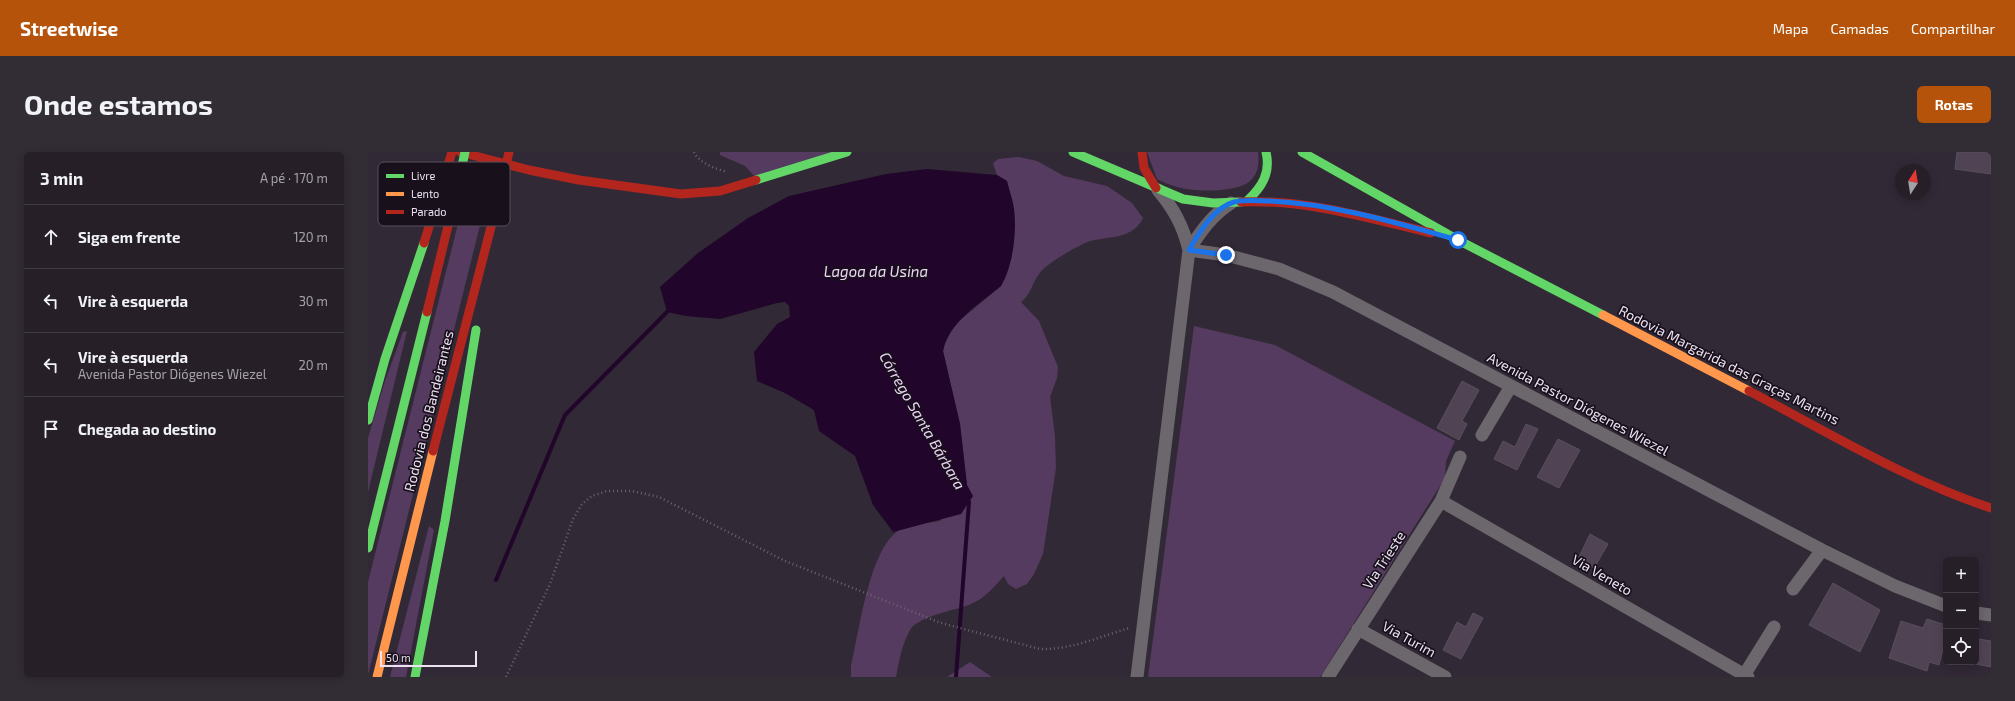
<!DOCTYPE html>
<html lang="pt">
<head>
<meta charset="utf-8">
<style>
	body { margin:0; font-family:"Exo 2",sans-serif; background:#322c34; color:#f1f3f6 }
	.controls { position:absolute; right:12px; bottom:12px; display:grid; overflow:hidden; border-radius:6px; box-shadow:0 2px 10px #0003 }
	.controls button { width:36px; height:36px; display:grid; place-items:center; padding:0; border:0; border-bottom:1px solid #423d45; background:#261f28; color:#f1f3f6; font:20px sans-serif }
	.compass { position:absolute; left:1527px; top:12px; width:36px; height:36px; border-radius:50%; background:#261f28; box-shadow:0 2px 10px #0003; rotate:12deg }
	.scale { position:absolute; left:12px; bottom:10px; width:97px; box-sizing:border-box; padding-left:4px; border:2px solid #ede2f2; border-top:0; font-size:11px; line-height:14px; white-space:nowrap; color:#ede2f2; -webkit-text-stroke:3px #18101b; paint-order:stroke }
	.stop { position:absolute; width:12px; height:12px; margin:-9px; border:3px solid #1a73e8; border-radius:50%; background:#fff }
	.stop.end { background:#1a73e8; border-color:#fff; box-shadow:0 1px 4px #0008 }
	.list { margin:0; padding:0; list-style:none }
	h2 { display:flex; justify-content:space-between; align-items:center; height:52px; margin:0; padding:0 16px; font-size:17px }
	h2 small { font-size:13px; font-weight:400; color:#a4a2a8 }
	.list li { display:grid; grid-template-columns:26px 1fr auto; gap:12px; align-items:center; box-sizing:border-box; height:64px; padding:0 16px; border-top:1px solid #423d45 }
	.list b { display:block; font-size:15px; white-space:nowrap }
	.list p { margin:0; font-size:13px; white-space:nowrap; color:#a4a2a8 }
	.list em { font-size:13px; font-style:normal; color:#a4a2a8 }
	.icon { flex:none; width:22px; height:22px; fill:none; stroke:currentColor; stroke-width:2; stroke-linecap:round; stroke-linejoin:round }
	.map { position:relative; flex:none; width:1623px; height:525px; overflow:hidden; border-radius:6px }
	header { display:flex; align-items:center; gap:24px; box-sizing:border-box; height:56px; padding:0 20px; background:#b45309; color:#fff }
	header strong { font-size:19px }
	nav { display:flex; gap:22px; margin-inline-start:auto; font-size:14px }
	.intro { display:flex; align-items:center; justify-content:space-between; box-sizing:border-box; height:96px; padding:0 24px }
	h1 { margin:0; font-size:28px }
	.button { padding:10px 18px; border-radius:6px; background:#b45309; color:#fff; font-size:14px; font-weight:700 }
	main { display:flex; gap:24px; padding:0 24px }
	aside { flex:1; background:#261f28; border-radius:6px; box-shadow:0 2px 10px #0003 }
	.map>svg:first-child { display:block }
	.green { fill:#553b60 }
	.water { fill:#21052a }
	.lines { fill:none; stroke-linecap:round; stroke-linejoin:round }
	.stream { stroke:#21052a; stroke-width:4 }
	.building { fill:#504454; stroke:#58505c }
	.path { stroke:#6b656d; stroke-width:2.5; stroke-dasharray:1 3; stroke-linecap:butt }
	.street { stroke:#6b676d; stroke-width:13 }
	.fast { stroke:#63d668; stroke-width:9 }
	.slow { stroke:#ff974d; stroke-width:9 }
	.jam { stroke:#b3261e; stroke-width:9 }
	.fast-bridge { stroke:#63d668; stroke-width:9 }
	.jam-bridge { stroke:#b3261e; stroke-width:9 }
	.route { stroke:#1a73e8; stroke-width:5 }
	.labels { text-anchor:middle; stroke-width:3.5; stroke-linejoin:round; paint-order:stroke }
	.street-label { font-size:14px; fill:#ede2f2; stroke:#18101b }
	.water-label { font-size:15px; font-style:italic; fill:#ecd4f7; stroke:#18101b }
	.key { fill:#18101b; stroke:#584f5c; stroke-width:1 }
	.key-label { font-size:11px; fill:#ede2f2 }
</style>
</head>
<body>
<header>
<strong>Streetwise</strong>
<nav><a>Mapa</a><a>Camadas</a><a>Compartilhar</a></nav>
</header>
<div class="intro"><h1>Onde estamos</h1><a class="button">Rotas</a></div>
<main>
<aside>
<h2>3 min<small>A pé · 170 m</small></h2>
<ul class="list">
<li><svg class="icon" aria-label="ahead" viewBox="0 0 24 24"><path d="M12 20V5M6 11l6-6 6 6"/></svg><div><b>Siga em frente</b></div><em>120 m</em></li>
<li><svg class="icon" aria-label="left" viewBox="0 0 24 24"><path d="M17 20v-9H6M10 6l-5 5 5 5"/></svg><div><b>Vire à esquerda</b></div><em>30 m</em></li>
<li><svg class="icon" aria-label="left" viewBox="0 0 24 24"><path d="M17 20v-9H6M10 6l-5 5 5 5"/></svg><div><b>Vire à esquerda</b><p>Avenida Pastor Diógenes Wiezel</p></div><em>20 m</em></li>
<li><svg class="icon" aria-label="arrive" viewBox="0 0 24 24"><path d="M6 21V4h12l-3 4 3 4H6"/></svg><div><b>Chegada ao destino</b></div></li>
</ul>
</aside>
<div class="map">
<svg width="1623" height="525" viewBox="0 0 1623 525">
	<rect width="100%" height="100%" fill="#322936"/>
	<path class="green" d="M 352,0 L 479,0 L 390,28 L 377,14 L 352,3 Z
		M 779,0 L 890,0 C 891,11 891,21 882,29 C 869,41 826,40 809,35 C 802,33 795,30 789,27 Z
		M 651,5 L 669,9 L 696,24 L 739,34 L 764,51 L 775,66 C 762,92 734,81 713,93 C 701,99 678,112 671,122 C 663,133 664,141 653,150 L 671,169 L 690,215 L 689,226 L 682,245 L 687,284 L 688,316 L 675,402 L 666,422 L 659,432 L 648,437 L 640,432 L 636,424 C 626,435 617,446 603,452 C 589,458 550,464 542,478 C 534,492 531,509 528,525 L 483,525 L 483,514 C 491,481 501,398 530,379 C 541,372 559,371 572,369 L 599,333 L 592,272 L 575,199 L 577,190 L 585,174 L 633,134 L 643,107 L 646,82 L 646,58 L 639,29 L 629,23 L 625,11 L 630,7 Z
		M 98,40 L 119,45 L 0,523 L 0,430 Z
		M 826,174 L 907,193 L 1087,289 L 1078,309 L 1077,326 L 952,525 L 780,525 Z
		M 39,179 L 0,340 L 0,286 L 17,229 L 35,180 Z
		M 61,374 L 66,378 L 38,525 L 22,525 Z
		M 602,510 L 624,525 L 579,525 Z"/>
	<path class="water" d="M 559,17 L 629,23 L 639,29 C 641,38 645,48 646,57 C 649,80 645,114 633,134 C 610,153 582,169 575,199 L 592,272 L 599,333 L 605,344 L 593,362 L 525,380 L 505,353 L 487,304 L 451,279 L 446,258 L 417,241 L 389,229 L 386,200 L 409,172 L 422,165 L 421,154 L 417,150 L 409,151 L 352,167 L 318,164 L 299,160 L 292,135 L 330,101 L 353,85 L 380,66 L 421,44 L 518,22 Z"/>
	<g class="lines">
		<path class="stream" d="M 128,428 L 197,263 L 302,157
			M 588,525 L 601,350 L 599,347"/>
	</g>
	<path class="building" d="M 1589,0 L 1623,0 L 1623,22 L 1587,17 Z
		M 1094,229 L 1111,238 L 1094,269 L 1099,272 L 1091,288 L 1069,276 Z
		M 1158,272 L 1170,277 L 1149,318 L 1126,307 L 1135,289 L 1147,295 Z
		M 1190,287 L 1212,298 L 1191,336 L 1169,325 Z
		M 1222,382 L 1240,392 L 1226,416 L 1210,407 Z
		M 1465,431 L 1512,458 L 1492,500 L 1441,473 Z
		M 1105,461 L 1115,466 L 1093,507 L 1075,498 L 1089,470 L 1098,475 Z
		M 1559,467 L 1578,473 L 1578,486 L 1571,513 L 1561,510 L 1559,519 L 1521,506 L 1533,469 L 1555,476 Z
		M 1610,487 L 1623,489 L 1623,515 L 1608,512 Z"/>
	<g class="lines">
		<path class="path" d="M 326,0 C 331,11 348,17 359,20
			M 138,525 L 182,432 L 205,367 L 214,352 L 224,344 L 239,339 L 264,339 L 291,345 L 417,409 L 573,471 L 672,497 C 703,498 733,484 762,476"/>
		<path class="street" d="M 821,98 L 858,103 L 911,117 L 965,140 L 1454,398 L 1527,434 L 1578,454
			M 821,98 C 833,79 844,63 863,51
			M 1114,283 L 1143,234
			M 1073,349 L 1380,525
			M 1425,437 L 1454,398
			M 1608,461 L 1623,463
			M 990,477 L 1077,525
			M 769,525 L 821,98 C 815,74 806,57 790,38
			M 960,525 L 1073,349 L 1092,305
			M 1375,525 L 1406,475"/>
		<path class="fast" d="M 705,0 L 815,47 L 845,51 L 873,50
			M 934,0 L 1090,88 L 1235,163
			M 388,28 L 479,0
			M 879,49 C 894,35 903,21 898,0
			M 0,268 L 17,207 L 56,91
			M 0,396 L 59,160
			M 47,525 L 77,369 L 108,178"/>
		<path class="slow" d="M 1235,163 L 1381,239
			M 9,525 L 65,299"/>
		<path class="jam" d="M 92,0 L 161,18 L 211,28 L 313,42 L 352,39 L 388,28
			M 774,0 L 776,16 L 788,36
			M 873,50 C 938,47 1000,66 1063,81
			M 56,91 L 84,0
			M 59,160 L 89,37
			M 1381,239 C 1460,280 1538,328 1623,356
			M 65,299 L 130,48"/>
		<path class="fast-bridge" d="M 89,37 L 97,0"/>
		<path class="jam-bridge" d="M 130,48 L 141,0"/>
	</g>
	<g class="lines">
		<path class="route" d="M 858,103 L 821,98 C 831,81 845,56 866,50 C 877,47 891,49 902,49 C 966,52 1029,71 1090,88"/>
	</g>
	<g class="labels">
		<g class="street-label">
			<text transform="translate(1361 213) rotate(27)" y="5">Rodovia Margarida das Graças Martins</text>
			<text transform="translate(1210 252) rotate(28)" y="5">Avenida Pastor Diógenes Wiezel</text>
			<text transform="translate(61 259) rotate(-76)" y="5">Rodovia dos Bandeirantes</text>
			<text transform="translate(1016 408) rotate(-57)" y="5">Via Trieste</text>
			<text transform="translate(1234 423) rotate(30)" y="5">Via Veneto</text>
			<text transform="translate(1041 487) rotate(29)" y="5">Via Turim</text>
		</g>
		<g class="water-label">
			<text x="508" y="125">Lagoa da Usina</text>
			<text transform="translate(554 269) rotate(60)" y="5">Córrego Santa Bárbara</text>
		</g>
	</g>
	<rect x="10" y="10" width="132" height="64" rx="6" class="key"/>
	<rect x="18" y="22" width="18" height="4" fill="#63d668"/>
	<rect x="18" y="40" width="18" height="4" fill="#ff974d"/>
	<rect x="18" y="58" width="18" height="4" fill="#b3261e"/>
	<g class="key-label">
		<text x="43" y="28">Livre</text>
		<text x="43" y="46">Lento</text>
		<text x="43" y="64">Parado</text>
	</g>
</svg>
<div class="controls">
<button>+</button>
<button>−</button>
<button><svg class="icon" aria-label="locate" viewBox="0 0 24 24"><circle cx="12" cy="12" r="6"/><path d="M12 2v4M12 18v4M2 12h4M18 12h4"/></svg></button>
</div>
<svg class="compass" viewBox="-18 -18 36 36"><path d="M0-13l5 13h-10z" fill="#e53935"/><path d="M0 13l5-13h-10z" fill="#a4a2a8"/></svg>
<div class="scale">50 m</div>
<div class="stop" style="left:1090px;top:88px"></div>
<div class="stop end" style="left:858px;top:103px"></div>
</div>
</main>
</body>
</html>
